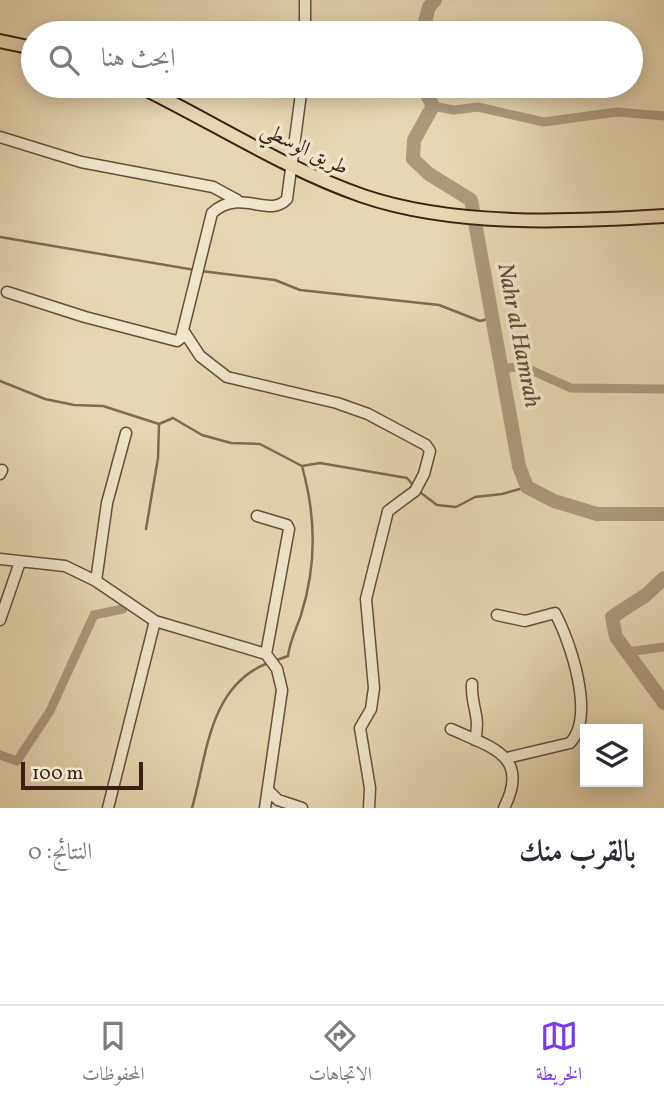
<!DOCTYPE html>
<html lang="ar">
<head>
<meta charset="utf-8">
<style>
	body { margin:0; font-family:Vollkorn,Amiri,serif; background:#f7f7f7; color:#2b2b33; direction:rtl }
	.controls { position:absolute; right:21px; bottom:21px; display:grid; overflow:hidden; border-radius:0px; box-shadow:0 4px 18px #0003 }
	.controls button { width:63px; height:63px; display:grid; place-items:center; padding:0; border:0; border-bottom:2px solid #e1e1e2; background:#fff; color:#2b2b33; font:35px sans-serif }
	.scale { position:absolute; left:21px; bottom:18px; width:122px; box-sizing:border-box; padding-left:7px; border:4px solid #3a2014; border-top:0; font-size:19px; line-height:24px; white-space:nowrap; color:#3a2014; -webkit-text-stroke:5px #eee5cc; paint-order:stroke }
	.list { margin:0; padding:0; list-style:none }
	h2 { display:flex; justify-content:space-between; align-items:center; height:91px; margin:0; padding:0 28px; font-size:30px }
	h2 small { font-size:23px; font-weight:400; color:#7c7c81 }
	.icon { flex:none; width:38px; height:38px; fill:none; stroke:currentColor; stroke-width:2; stroke-linecap:round; stroke-linejoin:round }
	.map { position:relative; flex:none; width:664px; height:808px; overflow:hidden; direction:ltr }
	.search { position:absolute; background:#fff; box-shadow:0 4px 18px #0003; left:21px; right:21px; top:21px; height:77px; display:flex; align-items:center; gap:18px; box-sizing:border-box; padding:0 24px; border-radius:38px; color:#7c7c81; font-size:26px }
	.sheet { height:196px; background:#fff }
	nav { display:flex; justify-content:space-around; align-items:center; box-sizing:border-box; height:98px; border-top:2px solid #e1e1e2; background:#fff; font-size:19px; color:#7c7c81 }
	nav a { display:grid; justify-items:center; gap:4px }
	nav .on { color:#7c3aed }
	.map>svg:first-child { display:block }
	.lines { fill:none; stroke-linecap:round; stroke-linejoin:round }
	.stream { stroke:#7e6952; stroke-width:2.5 }
	.canal { stroke:#ab997c; stroke-width:9 }
	.river { stroke:#ab997c; stroke-width:14 }
	.minor-casing { stroke:#654e3b; stroke-width:13 }
	.major-casing { stroke:#3a2014; stroke-width:16 }
	.minor { stroke:#eee5cc; stroke-width:10 }
	.major { stroke:#e5d7b1; stroke-width:12 }
	.labels { text-anchor:middle; stroke-width:7; stroke-linejoin:round; paint-order:stroke }
	.street-label { font-size:21px; fill:#3a2014; stroke:#eee5cc }
	.water-label { font-size:23px; font-style:italic; fill:#624a38; stroke:#eee5cc }
</style>
</head>
<body>
<div class="map">
<svg width="664" height="808" viewBox="0 0 664 808">
	<rect width="100%" height="100%" fill="#e5d7b1"/>
	<filter id="stains"><feTurbulence type="fractalNoise" baseFrequency=".00286" numOctaves="4"/><feColorMatrix values="0 0 0 0 .2 0 0 0 0 .09 0 0 0 0 .02 0 0 0 .5 -.17"/></filter>
	<radialGradient id="worn" r=".72"><stop offset=".6" stop-color="#630" stop-opacity="0"/><stop offset="1" stop-color="#630" stop-opacity=".3"/></radialGradient>
	<g class="lines">
		<path class="stream" d="M 0,237 L 195,270
			M 201,271 L 275,280 L 300,290 L 439,305 L 480,321 L 492,318
			M 0,381 L 45,399 L 74,405 L 103,406 L 159,424 L 173,418 L 202,435 L 231,443 L 260,444 L 302,466 L 320,463 L 407,478 L 413,485
			M 417,490 L 437,505 L 456,507 L 475,497 L 502,494 L 527,487
			M 146,529 L 158,458 L 159,424
			M 274,661 L 288,656 C 290,640 296,630 301,615 C 317,564 316,517 302,466
			M 192,808 C 207,757 208,686 268,663"/>
		<path class="canal" d="M 433,106 L 454,110 L 478,107 L 544,122 L 617,112 L 664,116
			M 502,368 L 524,367 L 571,388 L 664,389
			M 627,652 L 664,647
			M 0,755 L 17,761 L 50,711 L 94,615 L 123,609"/>
		<path class="river" d="M 422,33 L 429,7 L 435,0
			M 422,86 L 433,106 L 414,140 L 413,159 L 429,174 L 471,200 L 519,466 L 527,487 L 554,501 L 597,514 L 664,514
			M 664,578 L 646,595 L 612,617 L 616,637 L 664,703"/>
		<g class="minor-casing">
			<path id="minor" d="M 305,0 L 305,33
				M 0,137 L 81,162 L 213,187 L 237,200
				M 7,292 L 85,317 L 177,341 L 181,338 L 212,213 C 240,187 269,219 287,199 L 302,86
				M 183,330 L 200,356 L 227,377 L 337,403 L 368,414 L 426,445 L 430,451 L 424,474 L 415,491 L 388,511 L 366,599 L 374,688 L 371,709 L 360,728 L 370,788 L 369,808
				M 0,474 L 2,470
				M 257,516 L 287,525 L 289,529 L 266,654
				M 0,559 L 65,566 L 96,581 L 155,621 L 266,654 L 277,669 L 282,690 L 265,808
				M 96,581 L 107,503 L 126,433
				M 497,615 L 525,621 L 555,613 C 570,641 596,716 570,743 L 507,758
				M 0,620 L 20,562
				M 472,684 C 471,708 481,715 475,740
				M 451,729 C 490,747 531,755 504,808
				M 269,791 L 278,800 L 302,808
				M 108,808 L 155,621"/>
		</g>
		<g class="major-casing">
			<path id="major" d="M 0,41 L 33,48
				M 139,86 C 213,122 285,169 363,196 C 454,227 569,222 664,216"/>
		</g>
		<use href="#minor" class="minor"/>
		<use href="#major" class="major"/>
	</g>
	<g class="labels">
		<g class="street-label">
			<text transform="translate(305 148) rotate(26)" y="7">طريق الوسطي</text>
		</g>
		<g class="water-label">
			<text transform="translate(520 335) rotate(79)" y="8">Nahr al Hamrah</text>
		</g>
	</g>
	<rect width="100%" height="100%" filter="url(#stains)"/>
	<rect width="100%" height="100%" fill="url(#worn)"/>
</svg>
<div class="controls">
<button><svg class="icon" aria-label="layers" viewBox="0 0 24 24"><path d="M12 4l9 5-9 5-9-5zM3 14l9 5 9-5"/></svg></button>
</div>
<div class="scale">100 m</div>
<div class="search"><svg class="icon" aria-label="search" viewBox="0 0 24 24"><circle cx="10" cy="10" r="6"/><path d="M15 15l6 6"/></svg>ابحث هنا</div>
</div>
<section class="sheet">
<h2>بالقرب منك<small>النتائج: 0</small></h2>
<ul class="list">
</ul>
</section>
<nav>
<a class="on"><svg class="icon" aria-label="map" viewBox="0 0 24 24"><path d="M3 6l6-2 6 2 6-2v14l-6 2-6-2-6 2zM9 4v14M15 6v14"/></svg>الخريطة</a>
<a><svg class="icon" aria-label="directions" viewBox="0 0 24 24"><path d="M12 3l9 9-9 9-9-9zM9 14v-3h6M13 9l2 2-2 2"/></svg>الاتجاهات</a>
<a><svg class="icon" aria-label="saved" viewBox="0 0 24 24"><path d="M7 4h10v16l-5-4-5 4z"/></svg>المحفوظات</a>
</nav>
</body>
</html>
